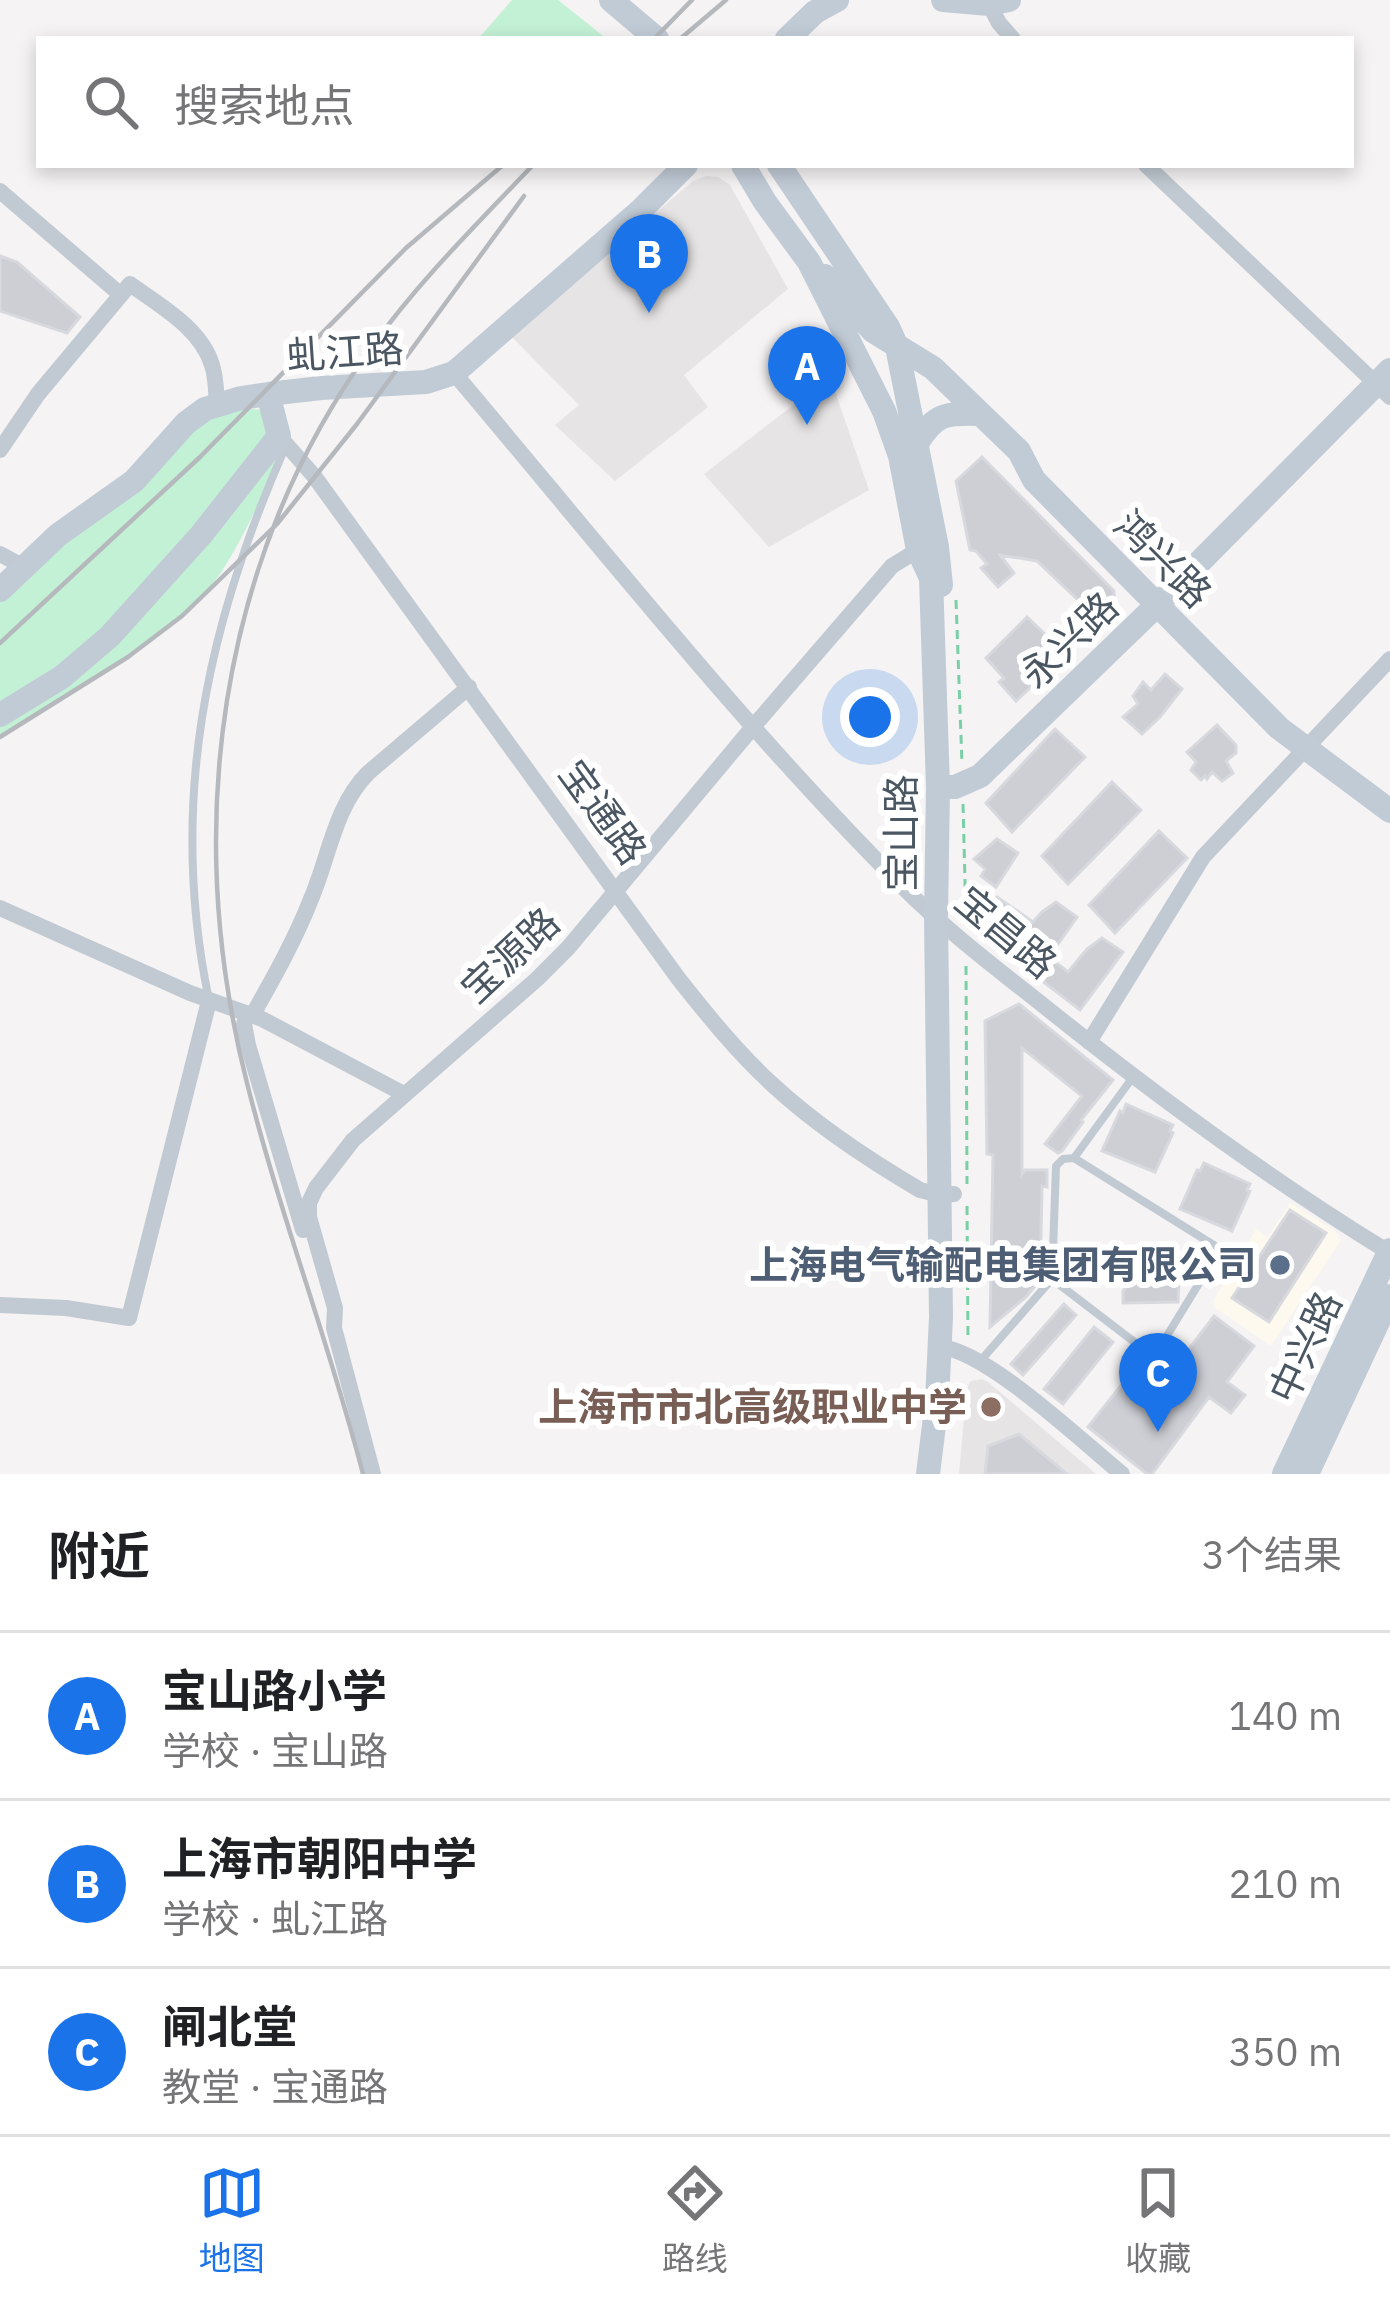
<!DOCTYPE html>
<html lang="zh">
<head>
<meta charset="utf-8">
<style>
	body { margin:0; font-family:"IBM Plex Sans","Noto Sans SC",sans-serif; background:#f2f2f2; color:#202124 }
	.you { position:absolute; left:870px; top:717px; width:42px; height:42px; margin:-30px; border:9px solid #fff; border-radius:50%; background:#1a73e8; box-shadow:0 0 0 18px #1a73e833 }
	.badge { display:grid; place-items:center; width:78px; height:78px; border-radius:50%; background:#1a73e8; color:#fff; font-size:39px; font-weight:700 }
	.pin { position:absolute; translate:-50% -99px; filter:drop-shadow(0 3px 6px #0008) }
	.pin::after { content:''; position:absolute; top:63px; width:42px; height:36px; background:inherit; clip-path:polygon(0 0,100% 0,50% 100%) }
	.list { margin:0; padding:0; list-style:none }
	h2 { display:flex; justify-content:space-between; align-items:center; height:156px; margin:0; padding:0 48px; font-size:51px }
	h2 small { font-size:39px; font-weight:400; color:#757577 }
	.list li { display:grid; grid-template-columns:78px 1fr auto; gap:36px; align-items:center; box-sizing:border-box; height:168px; padding:0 48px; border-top:3px solid #e0e0e0 }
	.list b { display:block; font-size:45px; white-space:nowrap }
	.list p { margin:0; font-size:39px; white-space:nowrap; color:#757577 }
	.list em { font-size:39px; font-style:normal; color:#757577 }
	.icon { flex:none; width:66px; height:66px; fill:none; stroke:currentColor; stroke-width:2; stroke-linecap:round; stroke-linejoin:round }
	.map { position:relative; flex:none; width:1390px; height:1474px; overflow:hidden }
	.search { position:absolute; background:#fff; box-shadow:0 6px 18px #0003; left:36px; right:36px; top:36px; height:132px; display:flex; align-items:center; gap:30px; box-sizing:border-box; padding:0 42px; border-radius:0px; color:#757577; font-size:45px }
	.sheet { height:660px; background:#fff }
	nav { display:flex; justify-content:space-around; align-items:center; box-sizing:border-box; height:168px; border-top:3px solid #e0e0e0; background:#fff; font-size:33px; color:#757577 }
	nav a { display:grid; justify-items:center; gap:6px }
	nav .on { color:#1a73e8 }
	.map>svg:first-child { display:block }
	.commercial { fill:#fdf9ef }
	.education { fill:#e6e4e5 }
	.green { fill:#c3f1d5 }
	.building { fill:#cdcfd5; stroke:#d7d9de; stroke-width:3 }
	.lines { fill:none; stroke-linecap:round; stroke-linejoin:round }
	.path { stroke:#7ad0a6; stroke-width:3; stroke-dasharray:9 6; stroke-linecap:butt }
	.lane { stroke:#c1cad2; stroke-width:8 }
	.street { stroke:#c1cad2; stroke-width:16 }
	.secondary { stroke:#c1cbd6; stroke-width:24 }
	.rail { stroke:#b5b8bd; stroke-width:4.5 }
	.service-dot { fill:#5c6f8a; stroke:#fff; stroke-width:4.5 }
	.education-dot { fill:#8d6e63; stroke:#fff; stroke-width:4.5 }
	.labels { text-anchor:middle; stroke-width:12; stroke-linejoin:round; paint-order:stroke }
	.street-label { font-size:39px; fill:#4a5661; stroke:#fff }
	.service-label { font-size:39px; font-weight:bold; fill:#4e5e75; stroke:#fff; text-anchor:end }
	.education-label { font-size:39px; font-weight:bold; fill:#785e54; stroke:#fff; text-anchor:end }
</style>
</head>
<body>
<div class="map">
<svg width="1390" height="1474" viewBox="0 0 1390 1474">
	<rect width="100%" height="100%" fill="#f5f3f3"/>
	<path class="commercial" d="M 1290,1203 L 1335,1231 L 1341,1240 L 1271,1346 L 1214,1307 L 1213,1301 L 1256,1229 L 1268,1237 Z"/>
	<path class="education" d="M 706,176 L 718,177 L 730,185 L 788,289 L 684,375 L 708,407 L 615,481 L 555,425 L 579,405 L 511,336 L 693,181 Z
		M 830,377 L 869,490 L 769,547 L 704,474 Z
		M 982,1379 L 988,1382 L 1096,1474 L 959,1474 L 967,1387 L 971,1381 Z"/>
	<path class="green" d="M 512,0 L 558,0 L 607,39 L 478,39 Z
		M 225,407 L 265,410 L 286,447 C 266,486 246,534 222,571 C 178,637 68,696 0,737 L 0,599 L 195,422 Z"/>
	<path class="building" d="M 0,256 L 17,262 L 80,317 L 67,333 L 0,311 Z
		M 982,457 L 1114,591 L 1114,606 L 1099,620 L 1037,561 L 1000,555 L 1014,573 L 998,587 L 981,568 L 987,564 L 976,551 L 970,550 L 956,481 Z
		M 1027,617 L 1048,637 L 1053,633 L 1069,649 L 1051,667 L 1048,664 L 1028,683 L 1031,687 L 1016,701 L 999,682 L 1004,678 L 986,658 Z
		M 1165,674 L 1182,689 L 1160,717 L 1142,734 L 1123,717 L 1138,704 L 1133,696 L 1143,682 L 1151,690 Z
		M 1217,725 L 1236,745 L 1236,753 L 1226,761 L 1233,773 L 1222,781 L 1212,772 L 1207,779 L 1205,776 L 1201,780 L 1191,770 L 1196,762 L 1187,752 Z
		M 1055,729 L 1085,757 L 1012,832 L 986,803 Z
		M 1112,782 L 1141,810 L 1068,884 L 1042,856 Z
		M 1159,831 L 1187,858 L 1115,933 L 1089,905 Z
		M 997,839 L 1018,853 L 996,887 L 981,876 L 985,869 L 974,859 Z
		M 997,897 L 1033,922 L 1042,912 L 1056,902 L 1077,917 L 1049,957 L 1068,972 L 1087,949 L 1102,938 L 1123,952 L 1080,1010 L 981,934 L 985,928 L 974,918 L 983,907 Z
		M 1019,1004 L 1113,1080 L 1081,1120 L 1083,1122 L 1062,1151 L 1058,1153 L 1045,1144 L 1082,1096 L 1022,1048 L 1022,1174 L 1025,1170 L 1047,1170 L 1047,1187 L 1042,1186 L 1040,1280 L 1026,1297 L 990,1327 L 993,1155 L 987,1154 L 985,1021 Z
		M 1126,1104 L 1173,1125 L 1170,1131 L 1173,1133 L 1155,1172 L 1102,1151 L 1120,1111 L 1123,1113 Z
		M 1204,1163 L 1250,1184 L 1247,1190 L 1250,1191 L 1232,1231 L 1180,1209 L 1197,1170 L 1200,1171 Z
		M 1290,1210 L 1326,1233 L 1269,1322 L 1232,1298 Z
		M 1126,1251 L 1177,1251 L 1177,1258 L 1180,1258 L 1178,1302 L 1123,1303 L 1123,1291 L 1131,1280 L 1123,1273 Z
		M 1064,1304 L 1076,1315 L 1023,1375 L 1011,1364 Z
		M 1214,1316 L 1254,1346 L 1227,1382 L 1245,1395 L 1231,1413 L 1209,1397 L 1152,1474 L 1147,1474 L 1088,1427 L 1138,1364 L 1155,1378 L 1174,1352 L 1182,1358 Z
		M 1094,1327 L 1113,1342 L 1063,1404 L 1044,1389 Z
		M 1019,1434 L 1067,1474 L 985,1474 L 988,1446 Z"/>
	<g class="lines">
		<path class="path" d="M 956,600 L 962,764
			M 963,804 L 966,920
			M 966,966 L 967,1184
			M 967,1206 L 968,1340"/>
		<path class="lane" d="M 209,1000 C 168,805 206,627 285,448
			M 1074,1158 L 1220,1249 L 1154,1357 L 1052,1279 L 1056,1166 L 1063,1159 Z
			M 1074,1158 L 1133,1077
			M 982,1359 L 1052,1279"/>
		<path class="street" d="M 989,4 L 999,23 L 1013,39
			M 1146,165 L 1390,397
			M 0,191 L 121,295
			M 454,373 C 601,547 743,727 903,887 C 948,932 1000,971 1049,1010 C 1159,1098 1271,1180 1390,1253
			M 279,436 L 314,476 L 678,978 C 708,1016 738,1053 773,1085 C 816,1125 869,1160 920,1190 L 940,1195 L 954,1194
			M 0,450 L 38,394 L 130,284 C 159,305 201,328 212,365 C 216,377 216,391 217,404
			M 0,554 L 24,567
			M 0,908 L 190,993 L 262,1019 L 404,1094
			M 247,1014 L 244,1024 L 248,1045 L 303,1230
			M 252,1016 C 274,977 295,940 311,899 C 329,857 335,806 368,773 L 469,687
			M 1089,1042 L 1203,857 L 1390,659
			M 0,1305 L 66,1308 L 129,1318 L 209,1001
			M 940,1347 C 986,1350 1083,1442 1122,1474
			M 373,1474 L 334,1328 L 335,1308 L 309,1217 L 309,1203 L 316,1188 L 353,1140 L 537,979 L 568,948 L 753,727 L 892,566 L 918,550 L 928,548"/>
		<path class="secondary" d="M 611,0 L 657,39
			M 943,0 L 989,4 L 1009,0
			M 787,39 L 815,12 L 837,0
			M 743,165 L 765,202 L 809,262 L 884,411 L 900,456 L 918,550 L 931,578 L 938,787 L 936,917 L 941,1317 L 937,1401 L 928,1474
			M 779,165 L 888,327 L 897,347 L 937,547 L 941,585
			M 825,276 L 873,331 L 933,368 L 1019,451 L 1034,480 L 1279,728 L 1390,811
			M 917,443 C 936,413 946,413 980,414
			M 0,590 L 58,535 L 134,481 L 186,423 L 205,409 L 241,398 L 268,394 L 321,388 L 426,382 L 454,373 L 641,210 L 686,165
			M 0,715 L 62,677 L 110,636 L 201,535 L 279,436 L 268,394
			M 938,787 L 955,787 L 980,776 L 1157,605 L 1390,370
			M 1284,1474 L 1390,1250
			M 1307,1474 L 1390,1296"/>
		<path class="rail" d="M 654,39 L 692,0
			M 680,39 L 726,0
			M 0,643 L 200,457 L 406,248 L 503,165
			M 0,737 L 128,657 L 182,616 L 277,524 L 357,424 L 524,196
			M 363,1474 C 329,1342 280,1215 247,1083 C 183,831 216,562 371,348 C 419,281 477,224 533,165"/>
	</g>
	<circle class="service-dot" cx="1280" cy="1265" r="12"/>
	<circle class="education-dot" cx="991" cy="1407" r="12"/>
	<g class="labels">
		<g class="street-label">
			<text transform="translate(345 352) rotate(-4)" y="14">虬江路</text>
			<text transform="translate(1163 559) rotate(45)" y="14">鸿兴路</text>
			<text transform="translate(1069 640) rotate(-44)" y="14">永兴路</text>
			<text transform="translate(603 812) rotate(54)" y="14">宝通路</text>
			<text transform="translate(901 833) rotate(-90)" y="14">宝山路</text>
			<text transform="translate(1006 932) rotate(40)" y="14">宝昌路</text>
			<text transform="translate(510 955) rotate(-43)" y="14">宝源路</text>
			<text transform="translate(1305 1347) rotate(-65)" y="14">中兴路</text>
		</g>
		<g class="service-label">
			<text x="1256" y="1279">上海电气输配电集团有限公司</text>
		</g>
		<g class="education-label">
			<text x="967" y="1421">上海市市北高级职业中学</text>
		</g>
	</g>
</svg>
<div class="you"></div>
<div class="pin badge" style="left:807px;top:425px">A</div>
<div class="pin badge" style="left:649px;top:313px">B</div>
<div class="pin badge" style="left:1158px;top:1432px">C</div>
<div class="search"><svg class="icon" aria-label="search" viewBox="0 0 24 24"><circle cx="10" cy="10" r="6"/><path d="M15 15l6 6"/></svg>搜索地点</div>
</div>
<section class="sheet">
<h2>附近<small>3个结果</small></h2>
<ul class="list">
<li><span class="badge">A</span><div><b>宝山路小学</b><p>学校 · 宝山路</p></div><em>140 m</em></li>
<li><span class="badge">B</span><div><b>上海市朝阳中学</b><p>学校 · 虬江路</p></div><em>210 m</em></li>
<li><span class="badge">C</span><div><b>闸北堂</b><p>教堂 · 宝通路</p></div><em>350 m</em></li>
</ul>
</section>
<nav>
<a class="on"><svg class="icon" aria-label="map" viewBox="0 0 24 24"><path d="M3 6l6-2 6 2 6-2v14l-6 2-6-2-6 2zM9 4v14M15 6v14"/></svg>地图</a>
<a><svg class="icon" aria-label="directions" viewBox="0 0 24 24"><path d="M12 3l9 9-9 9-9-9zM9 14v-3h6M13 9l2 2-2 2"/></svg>路线</a>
<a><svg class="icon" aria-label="saved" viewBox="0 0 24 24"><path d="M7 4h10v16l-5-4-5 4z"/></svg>收藏</a>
</nav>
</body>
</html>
